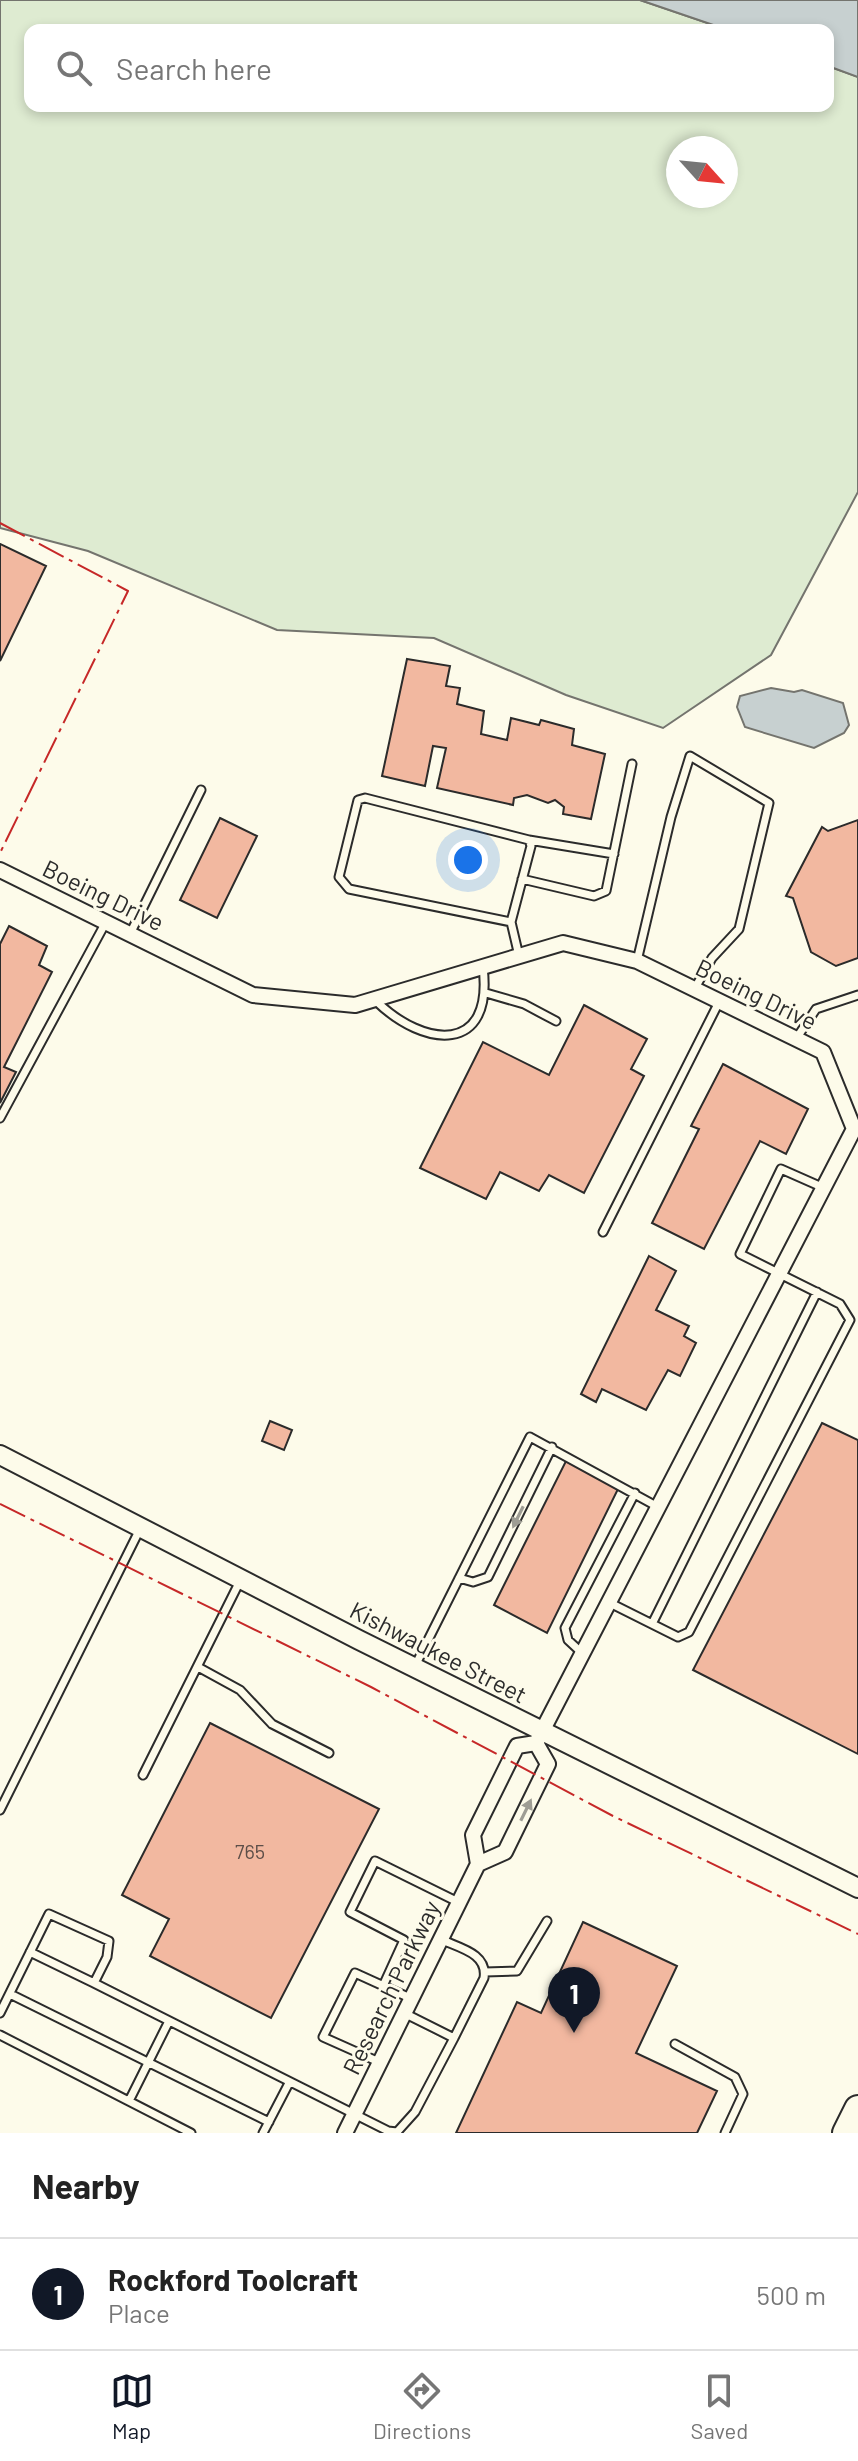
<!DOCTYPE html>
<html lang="en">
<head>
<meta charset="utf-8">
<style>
	body { margin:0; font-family:Barlow,sans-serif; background:#f6f6f6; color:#222 }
	.compass { position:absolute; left:666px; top:136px; width:72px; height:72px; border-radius:50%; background:#fff; box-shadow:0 4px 12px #0003; rotate:117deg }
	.you { position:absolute; left:468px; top:860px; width:28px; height:28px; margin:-20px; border:6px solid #fff; border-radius:50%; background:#1a73e8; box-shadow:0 0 0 12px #1a73e833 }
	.badge { display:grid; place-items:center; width:52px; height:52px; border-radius:50%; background:#111827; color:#fff; font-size:26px; font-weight:700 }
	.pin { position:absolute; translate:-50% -66px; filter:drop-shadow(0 2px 4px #0008) }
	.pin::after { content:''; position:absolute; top:42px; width:28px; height:24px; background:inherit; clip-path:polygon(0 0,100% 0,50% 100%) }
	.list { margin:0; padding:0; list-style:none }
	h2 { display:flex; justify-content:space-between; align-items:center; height:104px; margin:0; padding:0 32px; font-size:34px }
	h2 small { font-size:26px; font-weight:400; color:#767676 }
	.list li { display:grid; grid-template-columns:52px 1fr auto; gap:24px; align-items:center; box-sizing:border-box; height:112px; padding:0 32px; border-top:2px solid #e0e0e0 }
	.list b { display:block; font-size:30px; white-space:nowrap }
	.list p { margin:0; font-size:26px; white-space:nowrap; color:#767676 }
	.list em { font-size:26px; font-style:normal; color:#767676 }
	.icon { flex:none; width:44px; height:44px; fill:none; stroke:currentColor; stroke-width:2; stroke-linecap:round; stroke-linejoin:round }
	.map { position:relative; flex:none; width:858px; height:2133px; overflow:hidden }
	.search { position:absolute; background:#fff; box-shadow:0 4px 12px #0003; left:24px; right:24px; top:24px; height:88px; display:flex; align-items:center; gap:20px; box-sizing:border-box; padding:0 28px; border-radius:16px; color:#767676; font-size:30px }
	.sheet { height:216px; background:#fff }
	nav { display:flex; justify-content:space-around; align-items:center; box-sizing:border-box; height:112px; border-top:2px solid #e0e0e0; background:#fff; font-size:22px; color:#767676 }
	nav a { display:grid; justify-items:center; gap:4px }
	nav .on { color:#111827 }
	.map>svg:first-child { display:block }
	.green { fill:#deebd1; stroke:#74746e; stroke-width:2; fill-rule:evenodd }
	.water { fill:#c7d0d0; stroke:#74746e; stroke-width:2 }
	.building { fill:#f2b8a0; stroke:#2b2b2b; stroke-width:2 }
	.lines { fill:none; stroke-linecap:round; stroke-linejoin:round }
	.service-casing { stroke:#2b2b2b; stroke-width:11 }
	.minor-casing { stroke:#2b2b2b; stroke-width:18 }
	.tertiary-casing { stroke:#2b2b2b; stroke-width:22 }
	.motorway-casing { stroke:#2b2b2b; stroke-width:30 }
	.service { stroke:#fdfbea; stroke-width:7 }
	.minor { stroke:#fdfbea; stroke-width:14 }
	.tertiary { stroke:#fdfbea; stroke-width:18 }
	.motorway { stroke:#fdfbea; stroke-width:26 }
	.power { stroke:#c62828; stroke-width:2; stroke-dasharray:28 6 4 6; stroke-linecap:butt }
	.oneway { fill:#9e9d94 }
	.labels { text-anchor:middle; stroke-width:6; stroke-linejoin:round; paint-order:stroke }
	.number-label { font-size:20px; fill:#5d4e48 }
	.street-label { font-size:24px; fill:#2b2b2b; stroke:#fdfbea }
</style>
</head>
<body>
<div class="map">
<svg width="858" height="2133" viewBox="0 0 858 2133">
	<rect width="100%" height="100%" fill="#fdfbea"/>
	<path class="green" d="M 0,0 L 640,0 L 728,30 L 30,30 L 30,106 L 828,106 L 828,66 L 858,77 L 858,492 L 771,655 L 663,728 L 566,695 L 434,638 L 277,630 L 88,551 L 0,528 ZM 678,148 L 726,148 L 726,196 L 678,196 Z"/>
	<path class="water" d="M 640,0 L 858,0 L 858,77 L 828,66 L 828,30 L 728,30 Z
		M 771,688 L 794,692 L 802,690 L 843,703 L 849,725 L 844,733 L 814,748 L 745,727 L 737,707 L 740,696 Z"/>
	<path class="building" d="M 0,544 L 46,566 L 0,661 Z
		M 407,659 L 450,666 L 446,686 L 460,688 L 457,704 L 484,711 L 481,734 L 507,740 L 511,718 L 539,725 L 541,720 L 574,729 L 572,745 L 605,754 L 591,819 L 563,814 L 564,807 L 555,800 L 548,803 L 527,795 L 514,798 L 513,805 L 437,788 L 446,748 L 433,746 L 425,786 L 382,776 Z
		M 220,818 L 257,836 L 217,918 L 180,900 Z
		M 858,820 L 858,958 L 836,966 L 811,952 L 793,898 L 786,896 L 822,827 L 828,831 Z
		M 9,926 L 47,946 L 39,965 L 52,972 L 4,1067 L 16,1072 L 0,1103 L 0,944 Z
		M 584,1005 L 647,1039 L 631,1069 L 644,1076 L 584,1193 L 549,1175 L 539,1191 L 500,1172 L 486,1199 L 420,1168 L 483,1042 L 549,1075 Z
		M 723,1064 L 808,1109 L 786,1154 L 760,1141 L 704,1249 L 652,1223 L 699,1129 L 691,1126 Z
		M 649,1256 L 676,1271 L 656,1310 L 689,1326 L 684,1336 L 696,1343 L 680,1376 L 668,1370 L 646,1410 L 602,1389 L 596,1402 L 581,1394 Z
		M 270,1421 L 292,1430 L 284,1450 L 262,1441 Z
		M 822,1423 L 858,1440 L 858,1754 L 693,1670 Z
		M 566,1461 L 619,1487 L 547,1633 L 494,1605 Z
		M 210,1723 L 379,1809 L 271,2018 L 150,1956 L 169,1919 L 122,1895 Z
		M 583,1922 L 677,1966 L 636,2053 L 717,2091 L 697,2133 L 456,2133 L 517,2002 L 541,2013 Z"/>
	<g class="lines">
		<g class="service-casing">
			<path id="service" d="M 529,840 L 614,854
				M 522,879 L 594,896 L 606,891 L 632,764
				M 511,922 L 349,889 L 339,877 L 358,800 L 365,798 L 529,840 L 531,846 L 511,922 L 519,956
				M 130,934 L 201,790
				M 637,961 L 671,817 L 690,756 L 769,803 L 739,929 L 712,958 L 695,988
				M 486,993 L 524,1004 L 556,1021
				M 376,1001 C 424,1048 494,1055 483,967
				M 796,1039 L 816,1009 L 858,995
				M 0,1118 L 106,922
				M 603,1232 L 719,1002
				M 459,1578 L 473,1582 L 488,1577 L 552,1447
				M 608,1602 L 678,1637 L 689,1632 L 850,1320 L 840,1304 L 740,1254 L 781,1169 L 824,1188
				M 652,1624 L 817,1292
				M 582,1653 L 568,1640 L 565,1628 L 635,1493
				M 415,1666 L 530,1437 L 658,1507
				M 198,1667 L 240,1690 L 272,1724 L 329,1753
				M 143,1775 L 240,1581
				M 0,1810 L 140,1529
				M 30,1952 L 94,1983
				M 485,1972 L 517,1971 L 547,1921
				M 383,1986 L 404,1940 L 350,1912 L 375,1861 L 458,1902
				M 10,1994 L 269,2122
				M 0,2013 L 49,1914 L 109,1941 L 107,1957 L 94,1983 L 388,2131 L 397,2132 L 415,2112 L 454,2038
				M 404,2013 L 454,2038 L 484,1978 C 488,1953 459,1948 440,1939
				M 0,2035 L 191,2133
				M 675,2044 L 735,2077 L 743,2094 L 725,2133
				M 379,2062 L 323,2037 L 355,1973 L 410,1998
				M 129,2101 L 169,2021
				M 263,2133 L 289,2083"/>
		</g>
		<g class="minor-casing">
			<path id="minor" d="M 0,870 L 253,995 L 355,1005 L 563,943 L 637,961 L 823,1052 L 854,1129 L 536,1743
				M 478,1864 L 505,1852 L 548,1764 L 536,1743
				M 345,2133 L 478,1864 L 473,1835 L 517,1746 L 536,1743"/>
		</g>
		<g class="tertiary-casing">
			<path id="tertiary" d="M 0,1455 L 359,1640 L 858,1888"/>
		</g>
		<g class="motorway-casing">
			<path id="motorway" d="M 846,2133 L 858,2109"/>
		</g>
		<use href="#service" class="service"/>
		<use href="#minor" class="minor"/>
		<use href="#tertiary" class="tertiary"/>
		<use href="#motorway" class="motorway"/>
		<path class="power" d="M 0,523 L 128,591 L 0,853
			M 0,1504 L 371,1687 L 613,1816 L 858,1934"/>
	</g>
	<defs><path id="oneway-solid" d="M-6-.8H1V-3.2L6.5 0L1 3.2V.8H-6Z" transform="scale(2)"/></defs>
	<g class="oneway">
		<use href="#oneway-solid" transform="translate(518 1517) rotate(116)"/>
		<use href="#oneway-solid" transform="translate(526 1810) rotate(-64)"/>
	</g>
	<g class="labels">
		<g class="number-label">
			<text x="250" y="1859">765</text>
		</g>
		<g class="street-label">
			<text transform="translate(103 896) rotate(26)" y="8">Boeing Drive</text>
			<text transform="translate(756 995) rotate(26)" y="8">Boeing Drive</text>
			<text transform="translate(438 1653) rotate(27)" y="8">Kishwaukee Street</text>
			<text transform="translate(392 1988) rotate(-64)" y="8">Research Parkway</text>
		</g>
	</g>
</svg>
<svg class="compass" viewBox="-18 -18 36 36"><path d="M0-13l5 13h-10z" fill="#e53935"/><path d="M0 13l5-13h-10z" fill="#767676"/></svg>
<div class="you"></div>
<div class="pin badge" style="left:574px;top:2033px">1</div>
<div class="search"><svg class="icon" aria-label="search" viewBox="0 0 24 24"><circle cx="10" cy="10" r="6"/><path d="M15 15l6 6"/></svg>Search here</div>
</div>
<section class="sheet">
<h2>Nearby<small></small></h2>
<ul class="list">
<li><span class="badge">1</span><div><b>Rockford Toolcraft</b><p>Place</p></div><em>500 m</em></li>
</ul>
</section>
<nav>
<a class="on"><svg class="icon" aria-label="map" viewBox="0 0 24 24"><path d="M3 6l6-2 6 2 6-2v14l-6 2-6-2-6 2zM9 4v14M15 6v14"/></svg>Map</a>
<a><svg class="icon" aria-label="directions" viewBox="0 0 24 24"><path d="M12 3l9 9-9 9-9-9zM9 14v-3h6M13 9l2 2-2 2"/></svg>Directions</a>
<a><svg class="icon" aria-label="saved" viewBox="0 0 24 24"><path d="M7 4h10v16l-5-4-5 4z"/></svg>Saved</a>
</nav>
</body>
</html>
